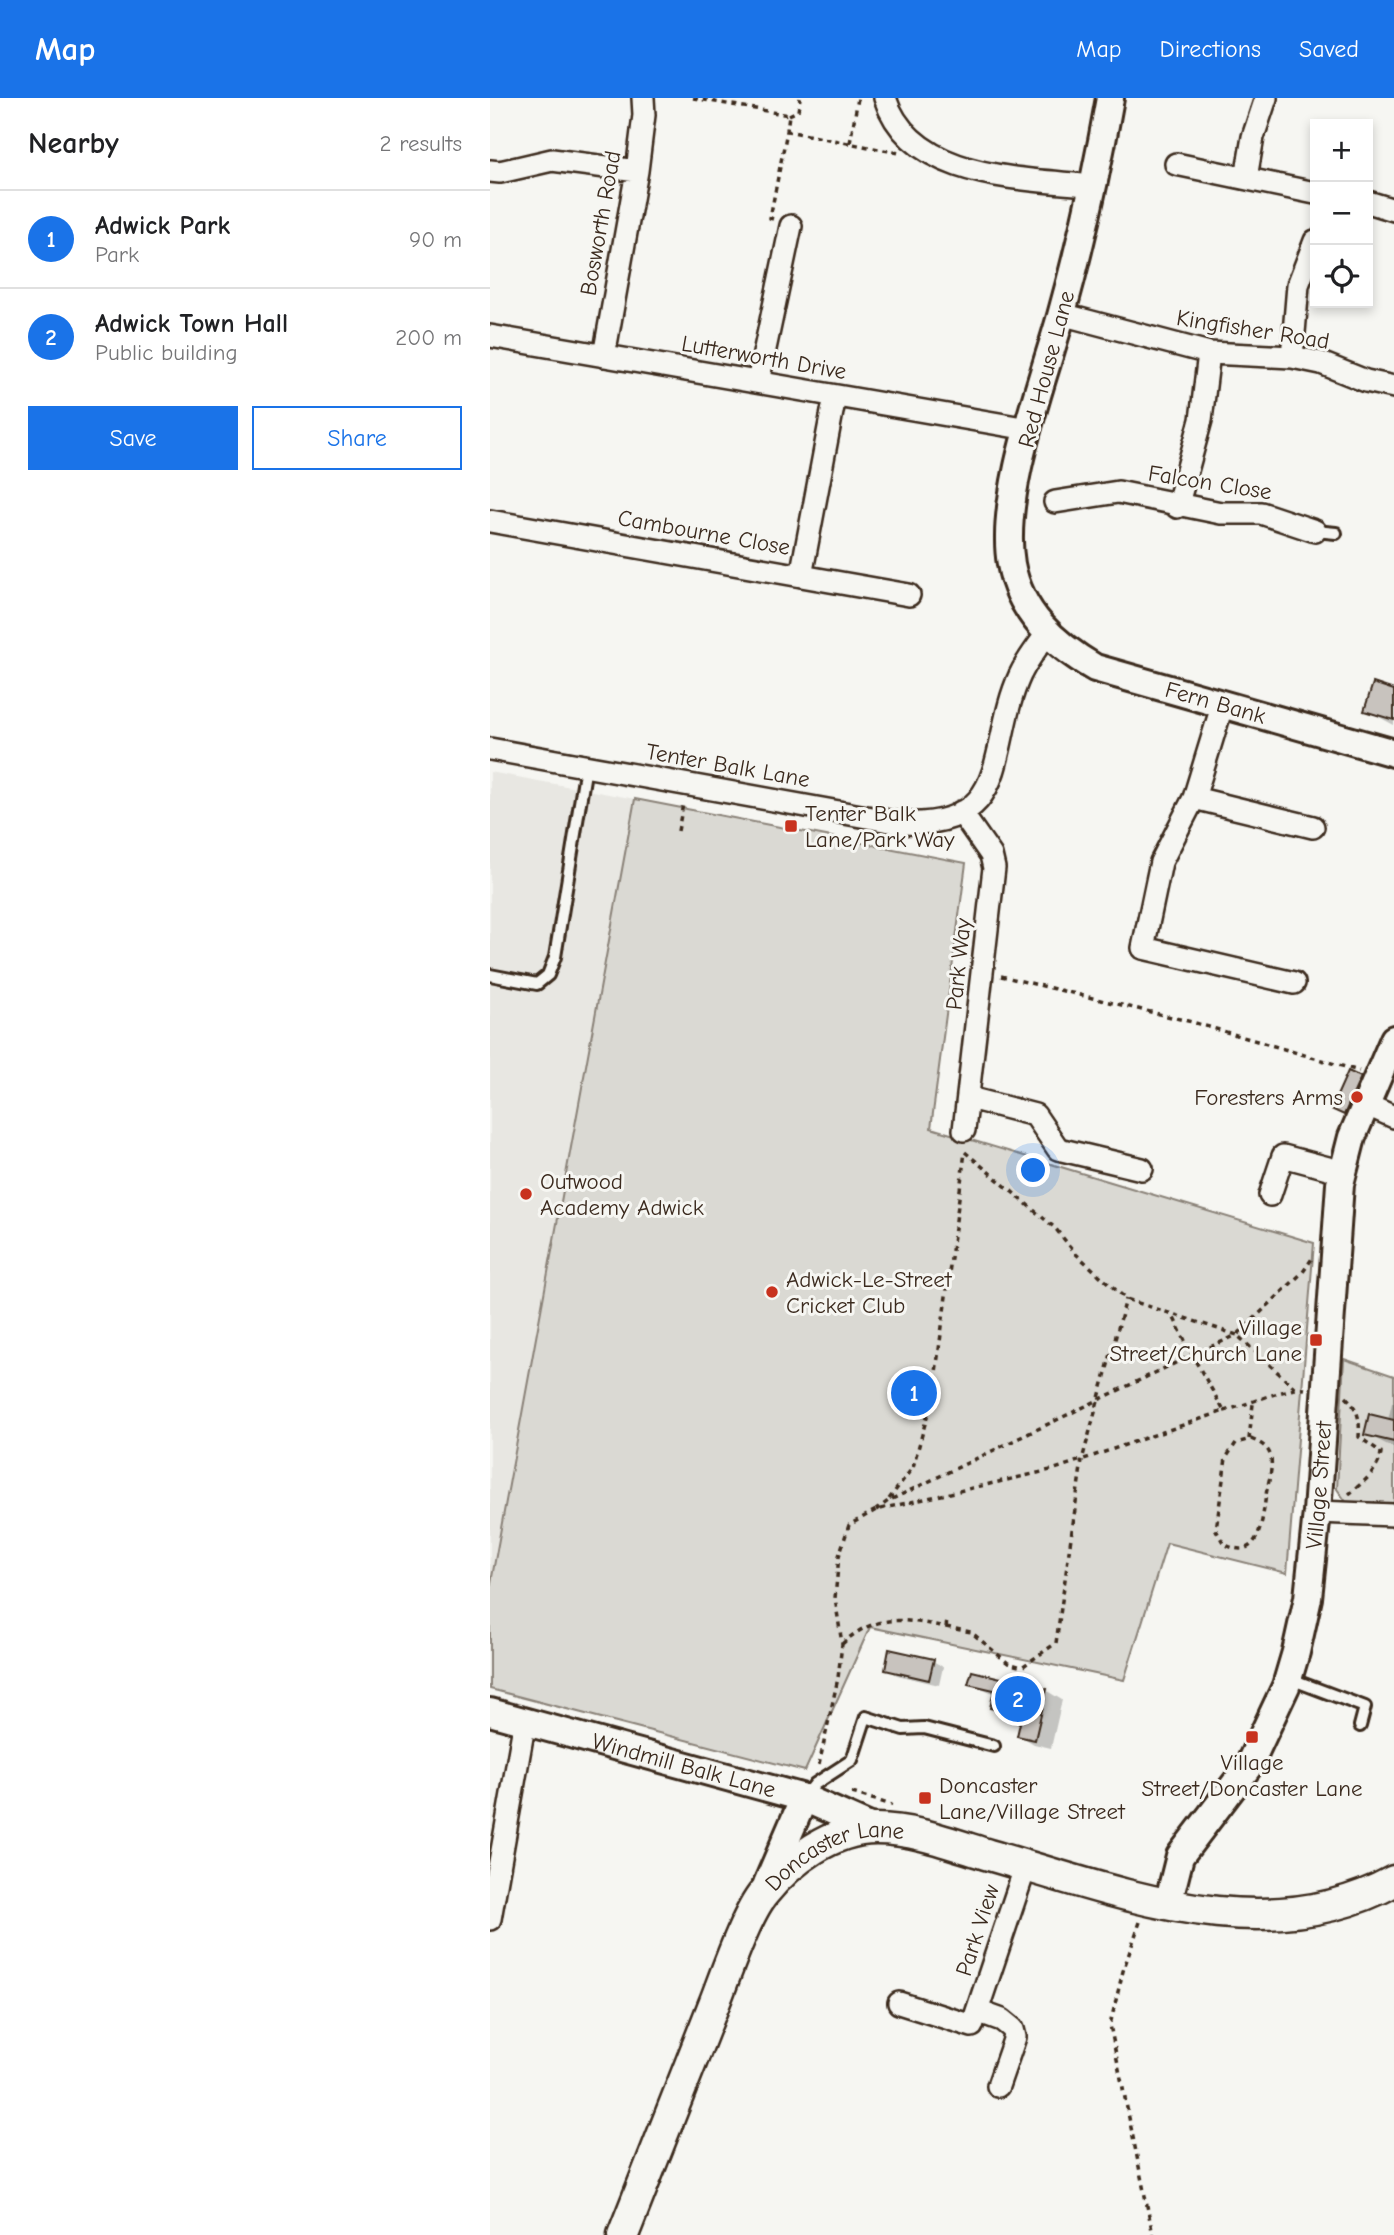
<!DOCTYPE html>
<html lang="en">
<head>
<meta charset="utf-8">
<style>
	body { margin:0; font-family:"Comic Neue",sans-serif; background:#f6f6f6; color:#202124 }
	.controls { position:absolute; right:21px; top:21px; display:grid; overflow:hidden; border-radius:0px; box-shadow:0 4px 10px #0003 }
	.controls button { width:63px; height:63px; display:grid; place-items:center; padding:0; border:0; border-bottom:2px solid #e0e0e0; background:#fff; color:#202124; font:35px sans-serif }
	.you { position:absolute; left:544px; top:1073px; width:24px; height:24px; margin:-18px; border:5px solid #fff; border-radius:50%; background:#1a73e8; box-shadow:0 0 0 10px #1a73e833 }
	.badge { display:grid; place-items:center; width:46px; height:46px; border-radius:50%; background:#1a73e8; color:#fff; font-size:23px; font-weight:700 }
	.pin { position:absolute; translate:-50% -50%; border:4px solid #fff; box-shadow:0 2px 7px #0006 }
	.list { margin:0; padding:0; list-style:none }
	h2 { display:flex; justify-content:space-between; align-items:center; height:91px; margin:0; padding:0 28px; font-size:30px }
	h2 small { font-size:23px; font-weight:400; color:#757577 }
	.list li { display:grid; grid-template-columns:46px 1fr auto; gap:21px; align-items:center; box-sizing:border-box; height:98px; padding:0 28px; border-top:2px solid #e0e0e0 }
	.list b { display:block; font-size:26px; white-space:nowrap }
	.list p { margin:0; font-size:23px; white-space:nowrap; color:#757577 }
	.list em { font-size:23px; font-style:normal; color:#757577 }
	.actions { display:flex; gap:14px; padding:21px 28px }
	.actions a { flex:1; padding:16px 0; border:2px solid #1a73e8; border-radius:0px; text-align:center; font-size:24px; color:#1a73e8 }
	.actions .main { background:#1a73e8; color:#fff }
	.icon { flex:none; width:38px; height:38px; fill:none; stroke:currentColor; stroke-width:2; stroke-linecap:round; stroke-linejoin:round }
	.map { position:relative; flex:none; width:904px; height:2137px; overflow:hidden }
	header { display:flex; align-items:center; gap:42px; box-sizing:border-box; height:98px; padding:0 35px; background:#1a73e8; color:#fff }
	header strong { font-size:33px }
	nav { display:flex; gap:38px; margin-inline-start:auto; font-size:24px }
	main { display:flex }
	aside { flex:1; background:#fff }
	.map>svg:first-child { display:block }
	.built { fill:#e8e7e2 }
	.green { fill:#dad9d3; stroke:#8a8278; stroke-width:2 }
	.shadow { fill:#0003 }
	.building { fill:#c8c3be; stroke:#3b2a1e; stroke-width:2 }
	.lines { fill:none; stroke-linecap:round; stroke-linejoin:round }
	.service-casing { stroke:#3b2a1e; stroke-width:16 }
	.minor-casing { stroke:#3b2a1e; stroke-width:26 }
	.tertiary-casing { stroke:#3b2a1e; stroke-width:32 }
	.secondary-casing { stroke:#3b2a1e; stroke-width:35 }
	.path { stroke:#3b2a1e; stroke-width:3.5; stroke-dasharray:5 5; stroke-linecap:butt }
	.service { stroke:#f6f6f2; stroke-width:10 }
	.minor { stroke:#f6f6f2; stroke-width:21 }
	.tertiary { stroke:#f6f6f2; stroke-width:26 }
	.secondary { stroke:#f6f6f2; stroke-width:30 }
	.poi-dot { fill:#c8321e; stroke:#f6f6f2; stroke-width:2.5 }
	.labels { text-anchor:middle; stroke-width:6; stroke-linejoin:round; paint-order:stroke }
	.street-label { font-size:23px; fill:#3b2a1e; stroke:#f6f6f2 }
	.poi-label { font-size:23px; fill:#3b2a1e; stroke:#f6f6f2; text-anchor:start }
</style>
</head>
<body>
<header>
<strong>Map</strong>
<nav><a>Map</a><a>Directions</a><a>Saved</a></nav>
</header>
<main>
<aside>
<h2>Nearby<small>2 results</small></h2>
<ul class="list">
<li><span class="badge">1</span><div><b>Adwick Park</b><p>Park</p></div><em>90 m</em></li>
<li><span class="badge">2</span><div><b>Adwick Town Hall</b><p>Public building</p></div><em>200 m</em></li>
</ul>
<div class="actions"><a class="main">Save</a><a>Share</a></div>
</aside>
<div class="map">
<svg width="904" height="2137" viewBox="0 0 904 2137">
	<rect width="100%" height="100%" fill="#f6f6f2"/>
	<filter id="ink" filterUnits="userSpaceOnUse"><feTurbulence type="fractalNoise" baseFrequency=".0143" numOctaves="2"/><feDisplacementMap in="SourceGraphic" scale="14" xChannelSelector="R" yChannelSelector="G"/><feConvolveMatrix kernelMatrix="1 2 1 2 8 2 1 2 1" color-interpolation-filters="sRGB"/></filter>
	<g filter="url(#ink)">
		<path class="built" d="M 0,674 L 145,701 L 0,1490 Z"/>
		<path class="green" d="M 145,701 L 476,765 L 441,1030 L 824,1145 L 797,1475 L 677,1445 L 634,1582 L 380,1529 L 315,1673 L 0,1591 L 0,1490 Z
			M 854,1261 L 904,1278 L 904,1410 L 857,1405 L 847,1391 Z"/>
		<path class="shadow" d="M 904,593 L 904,627 L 876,612 Z
			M 870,980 L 880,986 L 865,1021 L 854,1016 Z
			M 902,1305 L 904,1305 L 904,1350 L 876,1336 L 898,1322 Z
			M 443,1563 L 453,1569 L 449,1587 L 407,1577 L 397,1571 Z
			M 480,1585 L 557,1593 L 572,1602 L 561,1650 L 544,1646 L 529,1637 L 531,1626 L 502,1609 L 505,1596 Z"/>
		<path class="building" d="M 883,585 L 904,592 L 904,622 L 874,613 Z
			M 858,973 L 871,979 L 854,1017 L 841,1011 Z
			M 879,1316 L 904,1322 L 904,1344 L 874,1337 Z
			M 399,1551 L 444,1561 L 439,1582 L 395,1572 Z
			M 482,1573 L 557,1591 L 545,1642 L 527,1638 L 530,1625 L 522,1623 L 524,1616 L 500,1610 L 504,1592 L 478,1586 Z"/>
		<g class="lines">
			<g class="service-casing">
				<path id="service" d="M 825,433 L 846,435
					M 0,877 L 47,886 L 58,877 L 65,859 L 96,668
					M 798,1580 L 875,1609 L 870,1628
					M 314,1700 L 325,1686 L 362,1662 L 376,1619 L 413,1631 L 434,1630 L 504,1648"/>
			</g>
			<g class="minor-casing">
				<path id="minor" d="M 395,0 C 422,83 534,80 604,88
					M 686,66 L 825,95
					M 0,73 L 10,74 L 62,62 L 147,73
					M 756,80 L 763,39 L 776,0
					M 878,104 L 904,112
					M 571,216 L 719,255 L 802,259 L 831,265 L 876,283 L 904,289
					M 0,238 L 538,331
					M 114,258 L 147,73 L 154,17 L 153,0
					M 802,259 L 808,187 L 825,143
					M 268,284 L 301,128
					M 565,404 L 628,394 L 731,415 L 771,415 L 825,433
					M 687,409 L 711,322 L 719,255
					M 0,423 L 419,497
					M 311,478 L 345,298
					M 733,605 L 704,700 L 671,764 L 653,850 L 804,885
					M 0,651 L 410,725 C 525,731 497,649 530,577 C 537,562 547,549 557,536
					M 704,700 L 823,729
					M 471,714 L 501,757 L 504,770 L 474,1032
					M 479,1000 L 545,1017 L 568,1051 L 652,1071
					M 875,1006 L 904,1019
					M 780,1097 L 793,1058 L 853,1074
					M 827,1414 L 904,1417
					M 0,1821 L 35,1622
					M 409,1905 L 482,1928 L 536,1767
					M 487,1913 L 512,1922 L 523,1931 L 525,1939 L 508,1988"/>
			</g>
			<g class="tertiary-casing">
				<g id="tertiary">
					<path id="s1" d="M 620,0 C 607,74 591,146 571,218 C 552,286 509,398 521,466 C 530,515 564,546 605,570 L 904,655"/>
					<path id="s2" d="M 0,1614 L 314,1700 L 384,1731"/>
					<path d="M 277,1786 L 314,1700"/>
					<path id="s3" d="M 678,1806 L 690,1758 L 758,1669 L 796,1588 L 806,1554 L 818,1500 L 827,1414 L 850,1086 L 862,1039 L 904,941"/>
				</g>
			</g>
			<g class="secondary-casing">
				<g id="secondary">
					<path id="s4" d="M 133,2137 C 163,2060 194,1983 224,1906 C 235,1878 256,1816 274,1795 C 300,1763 342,1731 386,1731 C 424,1731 463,1746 499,1757 C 628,1794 775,1854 904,1783"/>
				</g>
			</g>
			<path class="path" d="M 203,0 L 299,17 L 297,32
				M 299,17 L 308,13 L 310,0
				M 360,45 L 368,0
				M 283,121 L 280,120 L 297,33 L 409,55
				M 188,733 L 193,706
				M 511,878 L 702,924 L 869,973
				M 475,1054 L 565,1130 L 586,1156 L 636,1201 L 747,1237 L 702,1257 L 682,1216
				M 805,1290 L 747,1237 L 813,1174 L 823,1159
				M 856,1299 C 869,1312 870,1322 869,1339 L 891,1354 C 890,1372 872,1385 859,1396
				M 734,1313 C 754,1308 798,1288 815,1291
				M 759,1341 L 763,1306
				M 761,1341 C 768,1344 775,1347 779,1354 C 785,1366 778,1384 776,1397 C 772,1420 771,1466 734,1446 L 726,1432 L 736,1360 L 746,1345 Z
				M 399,1401 L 423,1369 L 443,1297 L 475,1054
				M 456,1529 L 481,1534 L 518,1565 L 532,1569 L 566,1545 L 592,1362 L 636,1201
				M 352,1546 C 385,1515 414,1521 456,1529 L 457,1523
				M 329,1667 L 348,1580 L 352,1546 L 345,1500 L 349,1458 L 359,1427 L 386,1412 L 565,1371 L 734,1313 L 702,1257 L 398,1403 L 386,1412
				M 362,1695 L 402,1707
				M 650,1824 L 633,1873 L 620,1927 L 663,2137"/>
			<use href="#service" class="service"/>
			<use href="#minor" class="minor"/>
			<use href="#tertiary" class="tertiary"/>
			<use href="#secondary" class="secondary"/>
		</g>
	</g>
	<g class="poi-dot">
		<rect x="294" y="721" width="14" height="14" rx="3.5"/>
		<circle cx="867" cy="999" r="7"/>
		<circle cx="36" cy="1096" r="7"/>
		<circle cx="282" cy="1194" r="7"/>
		<rect x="819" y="1235" width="14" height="14" rx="3.5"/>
		<rect x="755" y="1632" width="14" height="14" rx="3.5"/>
		<rect x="428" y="1693" width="14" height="14" rx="3.5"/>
	</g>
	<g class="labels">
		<g class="street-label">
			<text transform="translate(110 125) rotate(-80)" y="8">Bosworth Road</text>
			<text transform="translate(763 231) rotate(9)" y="8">Kingfisher Road</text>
			<text transform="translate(274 259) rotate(10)" y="8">Lutterworth Drive</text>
			<text transform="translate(556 271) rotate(-75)" y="8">Red House Lane</text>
			<text transform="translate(720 384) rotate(9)" y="8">Falcon Close</text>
			<text transform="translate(214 434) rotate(10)" y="8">Cambourne Close</text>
			<text dy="8" stroke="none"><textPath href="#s1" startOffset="742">Fern Bank</textPath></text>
			<text transform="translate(238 667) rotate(10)" y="8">Tenter Balk Lane</text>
			<text transform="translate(468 866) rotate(-84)" y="8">Park Way</text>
			<text dy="8" stroke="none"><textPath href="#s3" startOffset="455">Village Street</textPath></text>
			<text dy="8" stroke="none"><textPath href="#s2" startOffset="201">Windmill Balk Lane</textPath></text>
			<text dy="8" stroke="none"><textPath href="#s4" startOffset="455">Doncaster Lane</textPath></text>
			<text transform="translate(487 1832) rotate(-72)" y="8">Park View</text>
		</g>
		<g class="poi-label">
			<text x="315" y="723">Tenter Balk<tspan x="315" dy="26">Lane/Park Way</tspan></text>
			<text x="853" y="1007" text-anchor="end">Foresters Arms</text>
			<text x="50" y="1091">Outwood<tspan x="50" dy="26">Academy Adwick</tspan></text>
			<text x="296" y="1189">Adwick-Le-Street<tspan x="296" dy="26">Cricket Club</tspan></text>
			<text x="812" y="1237" text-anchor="end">Village<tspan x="812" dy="26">Street/Church Lane</tspan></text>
			<text x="762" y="1672" text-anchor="middle">Village<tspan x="762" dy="26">Street/Doncaster Lane</tspan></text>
			<text x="449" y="1695">Doncaster<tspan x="449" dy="26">Lane/Village Street</tspan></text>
		</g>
	</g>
</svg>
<div class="controls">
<button>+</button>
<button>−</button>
<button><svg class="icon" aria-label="locate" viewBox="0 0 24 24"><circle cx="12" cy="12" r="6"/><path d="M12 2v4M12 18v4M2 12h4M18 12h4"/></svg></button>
</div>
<div class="you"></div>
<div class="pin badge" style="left:424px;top:1295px">1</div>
<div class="pin badge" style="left:528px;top:1601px">2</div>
</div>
</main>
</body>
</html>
